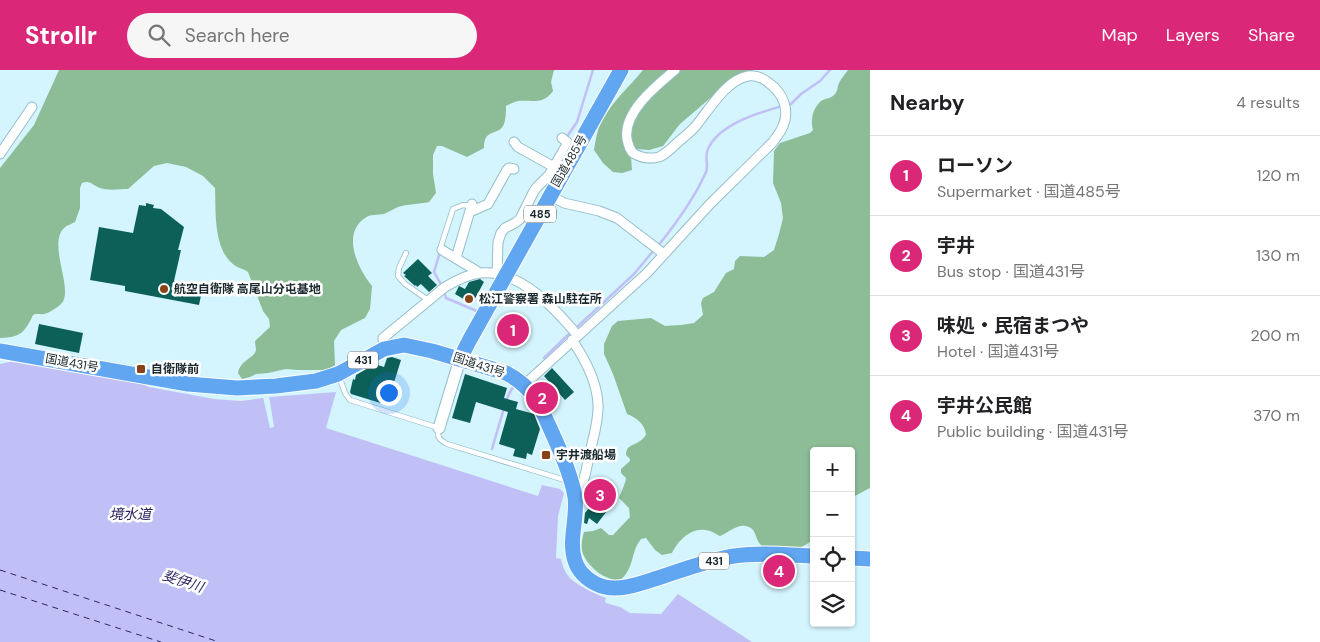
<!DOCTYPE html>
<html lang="en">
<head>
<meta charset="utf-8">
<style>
	body { margin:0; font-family:"DM Sans","Noto Sans JP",sans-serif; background:#f6f6f6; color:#202124 }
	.controls { position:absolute; right:15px; bottom:15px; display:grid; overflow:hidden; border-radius:5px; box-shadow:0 1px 4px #0004 }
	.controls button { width:45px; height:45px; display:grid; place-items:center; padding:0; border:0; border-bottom:1px solid #e0e0e0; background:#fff; color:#202124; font:25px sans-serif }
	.you { position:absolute; left:388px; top:322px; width:18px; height:18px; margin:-12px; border:4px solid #fff; border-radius:50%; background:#1a73e8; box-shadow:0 0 0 8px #1a73e833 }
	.badge { display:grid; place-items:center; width:32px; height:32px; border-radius:50%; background:#db2777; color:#fff; font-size:16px; font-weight:700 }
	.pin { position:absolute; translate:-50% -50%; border:2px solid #fff; box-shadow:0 1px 5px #0006 }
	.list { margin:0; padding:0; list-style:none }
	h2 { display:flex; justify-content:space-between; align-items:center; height:65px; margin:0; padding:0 20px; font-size:21px }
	h2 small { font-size:16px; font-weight:400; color:#757577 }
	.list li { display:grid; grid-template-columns:32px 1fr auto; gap:15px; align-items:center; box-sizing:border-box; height:80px; padding:0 20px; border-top:1px solid #e0e0e0 }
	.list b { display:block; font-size:19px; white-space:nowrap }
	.list p { margin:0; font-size:16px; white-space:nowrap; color:#757577 }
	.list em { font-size:16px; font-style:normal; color:#757577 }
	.icon { flex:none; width:28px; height:28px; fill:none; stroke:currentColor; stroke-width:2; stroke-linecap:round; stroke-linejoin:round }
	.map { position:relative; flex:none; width:870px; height:572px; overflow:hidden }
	header { display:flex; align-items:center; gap:30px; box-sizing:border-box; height:70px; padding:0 25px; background:#db2777; color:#fff }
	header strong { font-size:24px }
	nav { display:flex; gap:28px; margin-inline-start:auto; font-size:18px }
	.search { width:350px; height:45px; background:#f6f6f6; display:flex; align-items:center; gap:12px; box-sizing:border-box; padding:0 18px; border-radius:28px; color:#757577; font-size:19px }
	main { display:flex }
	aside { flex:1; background:#fff }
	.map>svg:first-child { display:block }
	.forest { fill:#8cbd97 }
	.water { fill:#c1c0f6 }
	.pier { fill:#d4f4fe }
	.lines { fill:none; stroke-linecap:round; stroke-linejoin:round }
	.stream { stroke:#c1c0f6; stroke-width:2.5 }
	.ferry { stroke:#2e2563; stroke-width:1; stroke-dasharray:6 5; stroke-linecap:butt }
	.building { fill:#0c6058 }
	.lane-casing { stroke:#96bec9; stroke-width:6 }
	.street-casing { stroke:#96bec9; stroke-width:11 }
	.secondary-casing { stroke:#96bec9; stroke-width:13 }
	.highway-casing { stroke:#fff; stroke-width:17 }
	.lane { stroke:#fff; stroke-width:4.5 }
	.street { stroke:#fff; stroke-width:9 }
	.secondary { stroke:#fff; stroke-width:11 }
	.highway { stroke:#61a6f1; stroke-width:15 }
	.poi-dot { fill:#884418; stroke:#fff; stroke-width:2 }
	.labels { text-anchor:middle; stroke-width:5; stroke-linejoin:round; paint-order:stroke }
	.shield { fill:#fff; stroke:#5f696d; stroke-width:1 }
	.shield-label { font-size:11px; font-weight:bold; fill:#1a292e }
	.street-label { font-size:12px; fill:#1a292e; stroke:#fff }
	.poi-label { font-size:12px; font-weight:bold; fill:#1a292e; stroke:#fff; text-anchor:start }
	.water-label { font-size:14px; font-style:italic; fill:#2e2563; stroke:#fff }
</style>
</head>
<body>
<header>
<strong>Strollr</strong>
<div class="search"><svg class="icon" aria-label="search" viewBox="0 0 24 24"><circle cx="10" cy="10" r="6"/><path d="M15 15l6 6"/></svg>Search here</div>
<nav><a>Map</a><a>Layers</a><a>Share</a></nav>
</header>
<main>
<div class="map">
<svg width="870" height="572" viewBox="0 0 870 572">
	<rect width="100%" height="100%" fill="#d4f4fe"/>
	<path class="forest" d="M 59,0 L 554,0 L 551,12 L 553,21 C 543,35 533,30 518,31 C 514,32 510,34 506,36 C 506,41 506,51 503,56 C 497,66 484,58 484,78 L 467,87 L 442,76 L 437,76 L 433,85 L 433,104 L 436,123 L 429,132 C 419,134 407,134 398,137 C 393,139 389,142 384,144 C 378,145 370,144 365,148 C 341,164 358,199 372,216 L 370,239 L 365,248 L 341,260 L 334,271 L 335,295 L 327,300 L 298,300 L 286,299 L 268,303 L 256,304 L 250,307 L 242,309 L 238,303 C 241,289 254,289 256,280 C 256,277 255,274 255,271 L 270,257 L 269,249 L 263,241 L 248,202 C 244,199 238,198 234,195 C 213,179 216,141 215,118 L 203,106 L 186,97 L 167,93 L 154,96 L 128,119 C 120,119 108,121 100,118 C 92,115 90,110 82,113 L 80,118 L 80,138 L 75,152 C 72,154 67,155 64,158 C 47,175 75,221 61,234 C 58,237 49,243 44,244 C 40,245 37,243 33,245 C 24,264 20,267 0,268 L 0,98 L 34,55 Z
		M 643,0 L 753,0 L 735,8 L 715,24 L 680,54 L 663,76 L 649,80 L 637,79 L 631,87 L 632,100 L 622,103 L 613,102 L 603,93 L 594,80 C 596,69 597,59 603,49 C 613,31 630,16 643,0 Z
		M 848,0 L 870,0 L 870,418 L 851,428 L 851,381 L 814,381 L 814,468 C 810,473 803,477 797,478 C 790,479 768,479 762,476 C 755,471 757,460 749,457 C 739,452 729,462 720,466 C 716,464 710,460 705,460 C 690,458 678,471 672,483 L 662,485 L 655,480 L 646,468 L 641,469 C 632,480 634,491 627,502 C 625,506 622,508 619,511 C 605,509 590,499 584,486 C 580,479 582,469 584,462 L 593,461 L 601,458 L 609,465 L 613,465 L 630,447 L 629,438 L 619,428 C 621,422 626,412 626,408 L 621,403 L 621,399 L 630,391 L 630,389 L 626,385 C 626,375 633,376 640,371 C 642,370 644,367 646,365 C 645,354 637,348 627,344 L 613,304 L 604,284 L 604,274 L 612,256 L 618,251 L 651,248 L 665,256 L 681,255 L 694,253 L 703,245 L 701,233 L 703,228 L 714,222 L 726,203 L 734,199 L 735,191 L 740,186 L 764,187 L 774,180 L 779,164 L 783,148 L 781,133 L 773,113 L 774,81 L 780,73 L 810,63 L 813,60 C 810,50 813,38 821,31 C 826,28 831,29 835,24 C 838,21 837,17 839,13 C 841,9 845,4 848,0 Z"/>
	<path class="water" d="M 18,290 L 138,312 L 149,317 L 214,329 L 241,331 L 270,327 L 336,322 L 326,358 L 538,426 L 542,415 L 560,419 L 564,423 L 558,446 L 556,488 L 561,489 C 562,495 565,503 570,508 C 578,516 595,524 606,528 L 605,531 L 606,533 L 620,537 L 630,543 L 661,544 L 678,524 L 752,572 L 0,572 L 0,294 Z"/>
	<path class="pier" d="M 269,326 L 274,357 L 270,358 L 263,327 Z"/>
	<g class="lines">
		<path class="stream" d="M 787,35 L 791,34 L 801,24 L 820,11 L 830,0
			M 566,68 L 577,52 L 593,0
			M 658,176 C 674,156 696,125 706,102 C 709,95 704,86 708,79 C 719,54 758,43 782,36
			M 440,182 L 434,202 L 442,216
			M 444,222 L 446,228 L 479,242
			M 575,259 L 634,204 L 654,180
			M 544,288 L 571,262
			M 506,331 L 509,324 L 515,314
			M 492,379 L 504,338"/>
		<path class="ferry" d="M 0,500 L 219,572
			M 0,520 L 161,572"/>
	</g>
	<path class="building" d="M 146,133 L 154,135 L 153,138 L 161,139 L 184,157 L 178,180 L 181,180 L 174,211 L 203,216 L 199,235 L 125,221 L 125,216 L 90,210 L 99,157 L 133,163 L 139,135 L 146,136 Z
		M 418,189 L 432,203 L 428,206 L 437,215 L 429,222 L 421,214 L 417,217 L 416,215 L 415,216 L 404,206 L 406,205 L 403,203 Z
		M 480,209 L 484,212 L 472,234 L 455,224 L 459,216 L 465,219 L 469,212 Z
		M 512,249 L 524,264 L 514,272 L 502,257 Z
		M 39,254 L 83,263 L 79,283 L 35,274 Z
		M 392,287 L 401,290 L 387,335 L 351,324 L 350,322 L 353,309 L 355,310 L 356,305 L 375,294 L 384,297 L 387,288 Z
		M 552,298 L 574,322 L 565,330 L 544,306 Z
		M 465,304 L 507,318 L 504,328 L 518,332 L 516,339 L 534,344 L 540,359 L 532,385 L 527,383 L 526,389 L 513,386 L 515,379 L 499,374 L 508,342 L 476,332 L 470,353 L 452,348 Z
		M 589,412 L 616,429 L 597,454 L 589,448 L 587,454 L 584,453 L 585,443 L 596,429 L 584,426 Z
		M 767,493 L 791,494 L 791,503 L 776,503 L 774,514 L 767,514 Z"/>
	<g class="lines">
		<g class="lane-casing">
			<path id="lane" d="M 440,179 L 453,139 L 463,135 L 471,136
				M 406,183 L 399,198 L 398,206 L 405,214 L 428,230
				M 339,306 L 345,323 L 350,330 L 439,358 C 436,367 440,370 447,374 L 568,411"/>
		</g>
		<g class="street-casing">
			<path id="street" d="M 514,72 L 518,77 L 554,97
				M 0,84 L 32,37
				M 555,128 L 564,133 L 599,141 L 617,148 L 664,184
				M 470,142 L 488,134 L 507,100 L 509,98 L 514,99
				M 442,180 L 480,203
				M 456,188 L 472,134
				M 497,205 L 498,172 L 501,163 L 505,158 L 515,153 L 520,149 L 534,121 L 537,117 L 549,105 L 566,76 L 567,72 L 562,68
				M 572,270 C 585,289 597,312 598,334 C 599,352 592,371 589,387 C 586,400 584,417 575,427
				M 384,279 L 383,268 L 445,217 C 455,211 468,204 481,203 C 520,200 555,238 578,266
				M 524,315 L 647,203 L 710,134 L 773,72 C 776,67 781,62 783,56 C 790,40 783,23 769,13 C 763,8 756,5 748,6 C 724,11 709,41 694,58 C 689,63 683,68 677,73 C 672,78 666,84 659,87 C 651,89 641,88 633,83 C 630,80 628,74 627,69 C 623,42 656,16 675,0"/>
		</g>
		<g class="secondary-casing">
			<path id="secondary" d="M 439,358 L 460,289"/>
		</g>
		<g class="highway-casing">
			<path id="highway" d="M 0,281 L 188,314 L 237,318 L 276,316 L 316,311 L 338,304 L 384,279 L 404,275 L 432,281 L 506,303 C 520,310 529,319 538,331 C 550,360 570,397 575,427 C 578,448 568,470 575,491 C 579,504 592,514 605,517 C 623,521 644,512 661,507 C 685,499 709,490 734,486 C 760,482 788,485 814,486
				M 460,289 L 469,271 L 621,0
				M 851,488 L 870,489"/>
		</g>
		<use href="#lane" class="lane"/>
		<use href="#street" class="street"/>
		<use href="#secondary" class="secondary"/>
		<use href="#highway" class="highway"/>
	</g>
	<g class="poi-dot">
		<circle cx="164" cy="219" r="5"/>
		<circle cx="469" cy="229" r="5"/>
		<rect x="136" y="294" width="10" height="10" rx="2.5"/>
		<rect x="541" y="380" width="10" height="10" rx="2.5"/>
	</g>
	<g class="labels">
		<g class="shield">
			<rect x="524" y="135.5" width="32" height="17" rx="4"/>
			<rect x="348" y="281.5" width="30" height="17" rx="4"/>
			<rect x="699" y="482.5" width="30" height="17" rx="4"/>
		</g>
		<g class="shield-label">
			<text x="540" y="148">485</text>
			<text x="363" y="294">431</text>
			<text x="714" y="495">431</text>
		</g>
		<g class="street-label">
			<text transform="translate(569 91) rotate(-60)" y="4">国道485号</text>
			<text transform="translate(72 293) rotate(10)" y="4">国道431号</text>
			<text transform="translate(479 295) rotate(18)" y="4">国道431号</text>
		</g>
		<g class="poi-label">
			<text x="174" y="223">航空自衛隊 高尾山分屯基地</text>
			<text x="479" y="233">松江警察署 森山駐在所</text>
			<text x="151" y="303">自衛隊前</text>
			<text x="556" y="389">宇井渡船場</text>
		</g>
		<g class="water-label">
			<text x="130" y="449">境水道</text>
			<text transform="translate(183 511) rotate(18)" y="5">斐伊川</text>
		</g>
	</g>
</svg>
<div class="controls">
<button>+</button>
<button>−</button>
<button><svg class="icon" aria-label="locate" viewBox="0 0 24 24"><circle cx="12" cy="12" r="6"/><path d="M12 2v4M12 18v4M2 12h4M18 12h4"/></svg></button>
<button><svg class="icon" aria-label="layers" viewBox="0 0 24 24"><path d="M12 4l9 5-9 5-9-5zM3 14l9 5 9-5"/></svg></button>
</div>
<div class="you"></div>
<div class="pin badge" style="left:513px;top:260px">1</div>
<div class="pin badge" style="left:542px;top:328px">2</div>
<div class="pin badge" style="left:600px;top:425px">3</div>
<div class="pin badge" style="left:779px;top:501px">4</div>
</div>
<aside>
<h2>Nearby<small>4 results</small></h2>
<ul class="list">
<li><span class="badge">1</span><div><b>ローソン</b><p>Supermarket · 国道485号</p></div><em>120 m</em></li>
<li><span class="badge">2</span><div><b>宇井</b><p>Bus stop · 国道431号</p></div><em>130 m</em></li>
<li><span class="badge">3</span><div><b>味処・民宿まつや</b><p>Hotel · 国道431号</p></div><em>200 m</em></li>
<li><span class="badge">4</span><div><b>宇井公民館</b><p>Public building · 国道431号</p></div><em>370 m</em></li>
</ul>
</aside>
</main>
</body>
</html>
